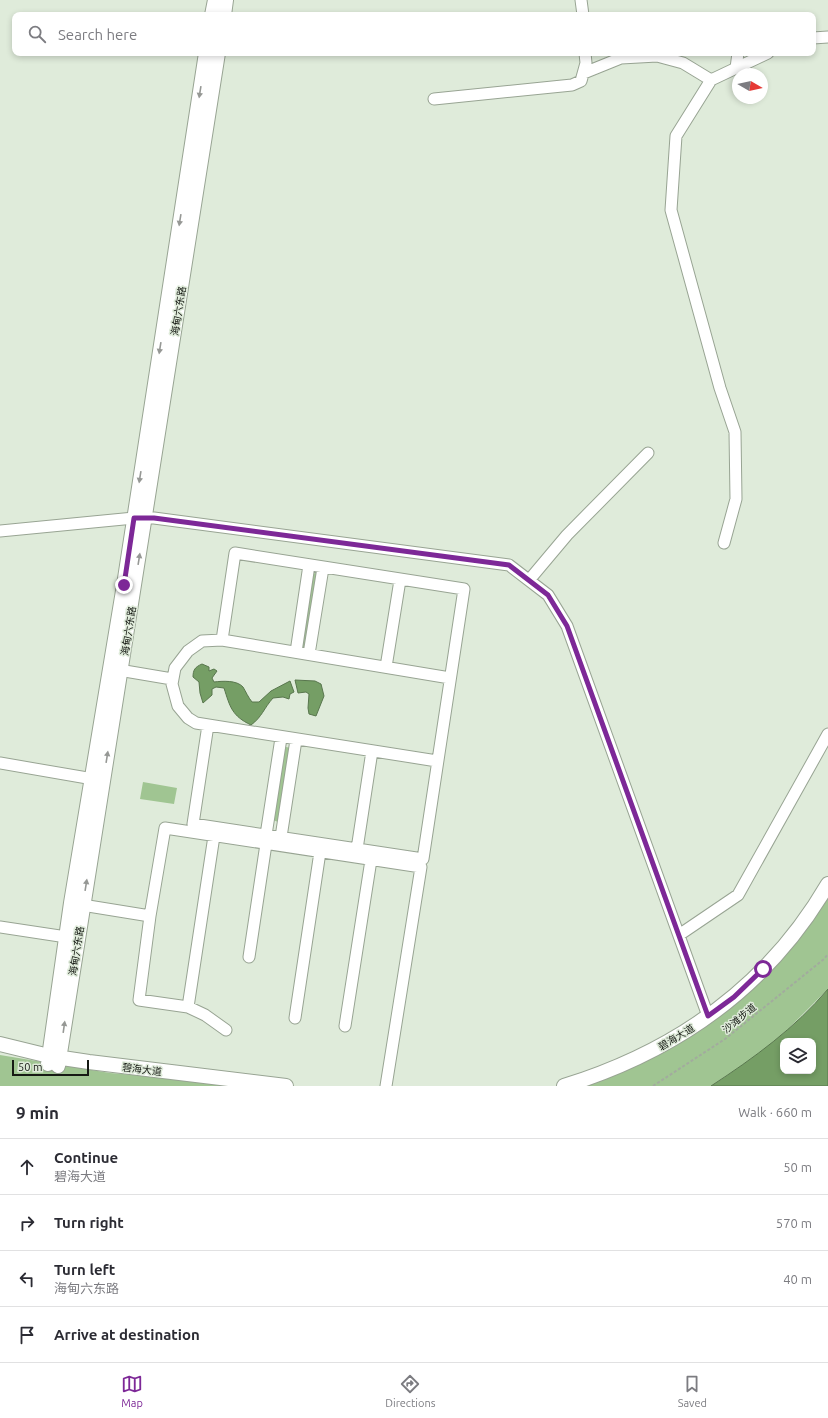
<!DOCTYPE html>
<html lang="en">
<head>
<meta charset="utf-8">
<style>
	body { margin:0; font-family:Ubuntu,"Noto Sans SC",sans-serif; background:#f2f2f3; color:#2b2b33 }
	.controls { position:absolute; right:12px; bottom:12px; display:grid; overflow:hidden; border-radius:8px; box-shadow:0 2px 6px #0003 }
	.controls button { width:36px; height:36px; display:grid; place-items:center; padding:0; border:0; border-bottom:1px solid #e1e1e2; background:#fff; color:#2b2b33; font:20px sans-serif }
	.compass { position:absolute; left:732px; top:68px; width:36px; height:36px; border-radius:50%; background:#fff; box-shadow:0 2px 6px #0003; rotate:99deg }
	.scale { position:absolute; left:12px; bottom:10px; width:77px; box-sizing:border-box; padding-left:4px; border:2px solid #161a14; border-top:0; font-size:11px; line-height:14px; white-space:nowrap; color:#161a14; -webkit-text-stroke:3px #dfebda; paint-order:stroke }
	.stop { position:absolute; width:12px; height:12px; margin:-9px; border:3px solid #7d2897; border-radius:50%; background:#fff }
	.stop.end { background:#7d2897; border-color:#fff; box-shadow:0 1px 4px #0008 }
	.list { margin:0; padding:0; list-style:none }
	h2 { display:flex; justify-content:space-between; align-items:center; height:52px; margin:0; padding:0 16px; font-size:17px }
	h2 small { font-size:13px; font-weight:400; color:#7c7c81 }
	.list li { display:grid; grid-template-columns:26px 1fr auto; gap:12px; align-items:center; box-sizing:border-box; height:56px; padding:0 16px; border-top:1px solid #e1e1e2 }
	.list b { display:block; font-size:15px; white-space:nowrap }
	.list p { margin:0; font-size:13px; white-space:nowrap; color:#7c7c81 }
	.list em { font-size:13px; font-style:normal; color:#7c7c81 }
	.icon { flex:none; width:22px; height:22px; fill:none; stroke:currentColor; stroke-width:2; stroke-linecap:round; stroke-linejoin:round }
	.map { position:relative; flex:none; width:828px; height:1086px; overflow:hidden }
	.search { position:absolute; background:#fff; box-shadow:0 2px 6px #0003; left:12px; right:12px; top:12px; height:44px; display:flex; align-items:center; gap:10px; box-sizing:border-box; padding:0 14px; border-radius:8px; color:#7c7c81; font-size:15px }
	.sheet { height:276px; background:#fff }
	nav { display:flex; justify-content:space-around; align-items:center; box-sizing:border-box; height:56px; border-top:1px solid #e1e1e2; background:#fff; font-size:11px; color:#7c7c81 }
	nav a { display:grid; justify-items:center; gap:2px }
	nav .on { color:#7d2897 }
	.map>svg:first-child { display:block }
	.green { fill:#a0c592 }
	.water { fill:#759e65; stroke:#58764d; fill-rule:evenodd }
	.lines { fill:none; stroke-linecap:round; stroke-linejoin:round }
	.minor-casing { stroke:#98a493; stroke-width:13 }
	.major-casing { stroke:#98a493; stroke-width:16 }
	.path { stroke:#a2ab9e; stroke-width:2; stroke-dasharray:3 2; stroke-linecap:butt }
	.minor { stroke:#fff; stroke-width:11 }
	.major { stroke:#fff; stroke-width:14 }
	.oneway { fill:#969895 }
	.route { stroke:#7d2897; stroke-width:5 }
	.labels { text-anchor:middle; stroke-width:3; stroke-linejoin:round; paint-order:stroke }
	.street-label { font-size:10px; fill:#161a14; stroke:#dfebda }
</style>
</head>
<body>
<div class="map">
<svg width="828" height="1086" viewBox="0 0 828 1086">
	<rect width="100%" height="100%" fill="#dfebda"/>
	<path class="green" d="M 315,573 L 318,574 L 305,648 L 301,646 L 313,574 Z
		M 286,747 L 291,748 L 278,822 L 273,820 L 284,750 Z
		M 143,782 L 177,788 L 174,804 L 140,799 Z
		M 828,895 L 828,989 L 788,1029 L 758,1055 L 711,1086 L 575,1086 L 692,1035 Z
		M 0,1055 L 110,1073 L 272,1086 L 0,1086 Z"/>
	<path class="water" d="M 202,664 L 209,667 L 209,671 L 214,669 L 217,671 L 212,678 L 214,682 C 222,681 237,680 243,687 C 246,692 248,697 252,702 L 259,702 L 271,691 L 290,681 L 294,692 L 290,694 L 289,699 L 283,697 L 273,698 C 264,708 262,717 251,725 C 232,716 230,707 224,688 L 216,687 L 212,689 L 212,695 L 203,703 L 200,693 L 199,682 L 193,677 C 193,670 195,667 202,664 Z
		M 295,680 L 315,681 L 321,684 L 324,696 L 316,716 L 309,714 L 308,708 L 309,694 L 306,692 L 298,693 Z
		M 828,989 L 828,1086 L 711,1086 C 754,1058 795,1028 828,989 ZM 783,1041 L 813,1041 L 813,1071 L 783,1071 Z"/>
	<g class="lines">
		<g class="minor-casing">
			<path id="minor" d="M 581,0 L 583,15
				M 813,38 L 828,37
				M 736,68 L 738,53
				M 584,73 L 621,58 L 657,56 L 683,63 L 711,80
				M 434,99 L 572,85 L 581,81 L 586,63 L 585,53
				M 0,531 L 134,518 L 154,518 L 509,565 L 548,595 L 567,626 L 708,1016
				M 724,543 L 736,499 L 735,432 L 720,388 L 671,210 L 676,136 L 711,80 L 768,53
				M 530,579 L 567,535 L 648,453
				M 296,652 L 309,565
				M 309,654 L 323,568
				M 386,667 L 400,580
				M 113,669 L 172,679
				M 208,725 L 193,824 L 423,859 L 464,589 L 235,553 L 222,640
				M 437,761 L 196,723 L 188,718 L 178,706 L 172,684 L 175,668 L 188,651 L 202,641 L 222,640 L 450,678
				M 0,763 L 99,780
				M 266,835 L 281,738
				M 281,837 L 296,740
				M 357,849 L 372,751
				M 76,904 L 150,916 L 139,1000 L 188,1007 L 205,1015 L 226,1030
				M 150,916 L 165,828 L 421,867 L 386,1086
				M 0,927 L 73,938
				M 679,935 L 738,895 L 828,734
				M 249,957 L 266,844
				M 188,1007 L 214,836
				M 295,1018 L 320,852
				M 345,1026 L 371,860"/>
		</g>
		<g class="major-casing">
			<path id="major" d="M 212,15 L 215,0
				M 224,15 L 226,0
				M 0,1044 L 49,1056 L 89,1062 L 286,1086
				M 48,1064 L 71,903 L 124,585 L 206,53
				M 58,1066 L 218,53
				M 564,1086 C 677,1051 768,987 828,884"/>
		</g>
		<path class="path" d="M 653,1086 L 725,1039 L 824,959 L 828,954"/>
		<use href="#minor" class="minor"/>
		<use href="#major" class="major"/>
	</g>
	<defs><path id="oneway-solid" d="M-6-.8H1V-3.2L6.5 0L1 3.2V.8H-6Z"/></defs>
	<g class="oneway">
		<use href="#oneway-solid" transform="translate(200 92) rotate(99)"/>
		<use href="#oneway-solid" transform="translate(180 220) rotate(99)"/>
		<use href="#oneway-solid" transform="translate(160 348) rotate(99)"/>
		<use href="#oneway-solid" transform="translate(140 477) rotate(99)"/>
		<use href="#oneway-solid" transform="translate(139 559) rotate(-81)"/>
		<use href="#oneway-solid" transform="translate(107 757) rotate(-81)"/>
		<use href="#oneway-solid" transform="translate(86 885) rotate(-81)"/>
		<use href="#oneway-solid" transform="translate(64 1027) rotate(-82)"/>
	</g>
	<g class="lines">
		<path class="route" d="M 124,585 L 134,518 L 154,518 L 509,565 L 548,595 L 567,626 L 708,1016 L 734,997 L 763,969"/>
	</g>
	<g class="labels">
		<g class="street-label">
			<text transform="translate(178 311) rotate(-81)" y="4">海甸六东路</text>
			<text transform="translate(128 631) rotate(-81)" y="4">海甸六东路</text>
			<text transform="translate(76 951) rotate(-81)" y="4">海甸六东路</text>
			<text transform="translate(739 1018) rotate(-39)" y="4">沙滩步道</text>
			<text transform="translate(676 1037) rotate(-31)" y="4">碧海大道</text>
			<text transform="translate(142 1069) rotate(7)" y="4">碧海大道</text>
		</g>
	</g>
</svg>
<div class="controls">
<button><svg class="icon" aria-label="layers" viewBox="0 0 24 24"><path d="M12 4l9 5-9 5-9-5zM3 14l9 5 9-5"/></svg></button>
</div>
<svg class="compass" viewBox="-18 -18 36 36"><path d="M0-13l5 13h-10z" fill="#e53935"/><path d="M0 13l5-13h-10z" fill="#7c7c81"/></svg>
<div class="scale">50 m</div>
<div class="stop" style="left:763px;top:969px"></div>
<div class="stop end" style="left:124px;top:585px"></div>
<div class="search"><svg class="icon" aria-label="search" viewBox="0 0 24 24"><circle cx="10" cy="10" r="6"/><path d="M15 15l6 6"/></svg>Search here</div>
</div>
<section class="sheet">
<h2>9 min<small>Walk · 660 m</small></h2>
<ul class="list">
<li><svg class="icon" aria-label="ahead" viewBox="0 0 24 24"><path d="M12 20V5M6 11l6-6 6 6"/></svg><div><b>Continue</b><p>碧海大道</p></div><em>50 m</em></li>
<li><svg class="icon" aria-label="right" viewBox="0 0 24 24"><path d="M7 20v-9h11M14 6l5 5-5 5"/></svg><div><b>Turn right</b></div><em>570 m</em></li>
<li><svg class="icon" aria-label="left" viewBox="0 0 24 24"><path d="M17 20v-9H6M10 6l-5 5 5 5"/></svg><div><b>Turn left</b><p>海甸六东路</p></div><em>40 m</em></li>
<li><svg class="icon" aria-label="arrive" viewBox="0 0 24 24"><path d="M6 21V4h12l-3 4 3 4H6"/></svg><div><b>Arrive at destination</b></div></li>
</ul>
</section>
<nav>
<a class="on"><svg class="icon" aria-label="map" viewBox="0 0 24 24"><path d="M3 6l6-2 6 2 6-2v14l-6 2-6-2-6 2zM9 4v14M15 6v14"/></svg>Map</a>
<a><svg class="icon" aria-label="directions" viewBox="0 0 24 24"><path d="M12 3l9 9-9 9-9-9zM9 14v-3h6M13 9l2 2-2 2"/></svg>Directions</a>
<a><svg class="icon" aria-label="saved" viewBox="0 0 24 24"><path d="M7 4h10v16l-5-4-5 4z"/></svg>Saved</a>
</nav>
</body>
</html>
